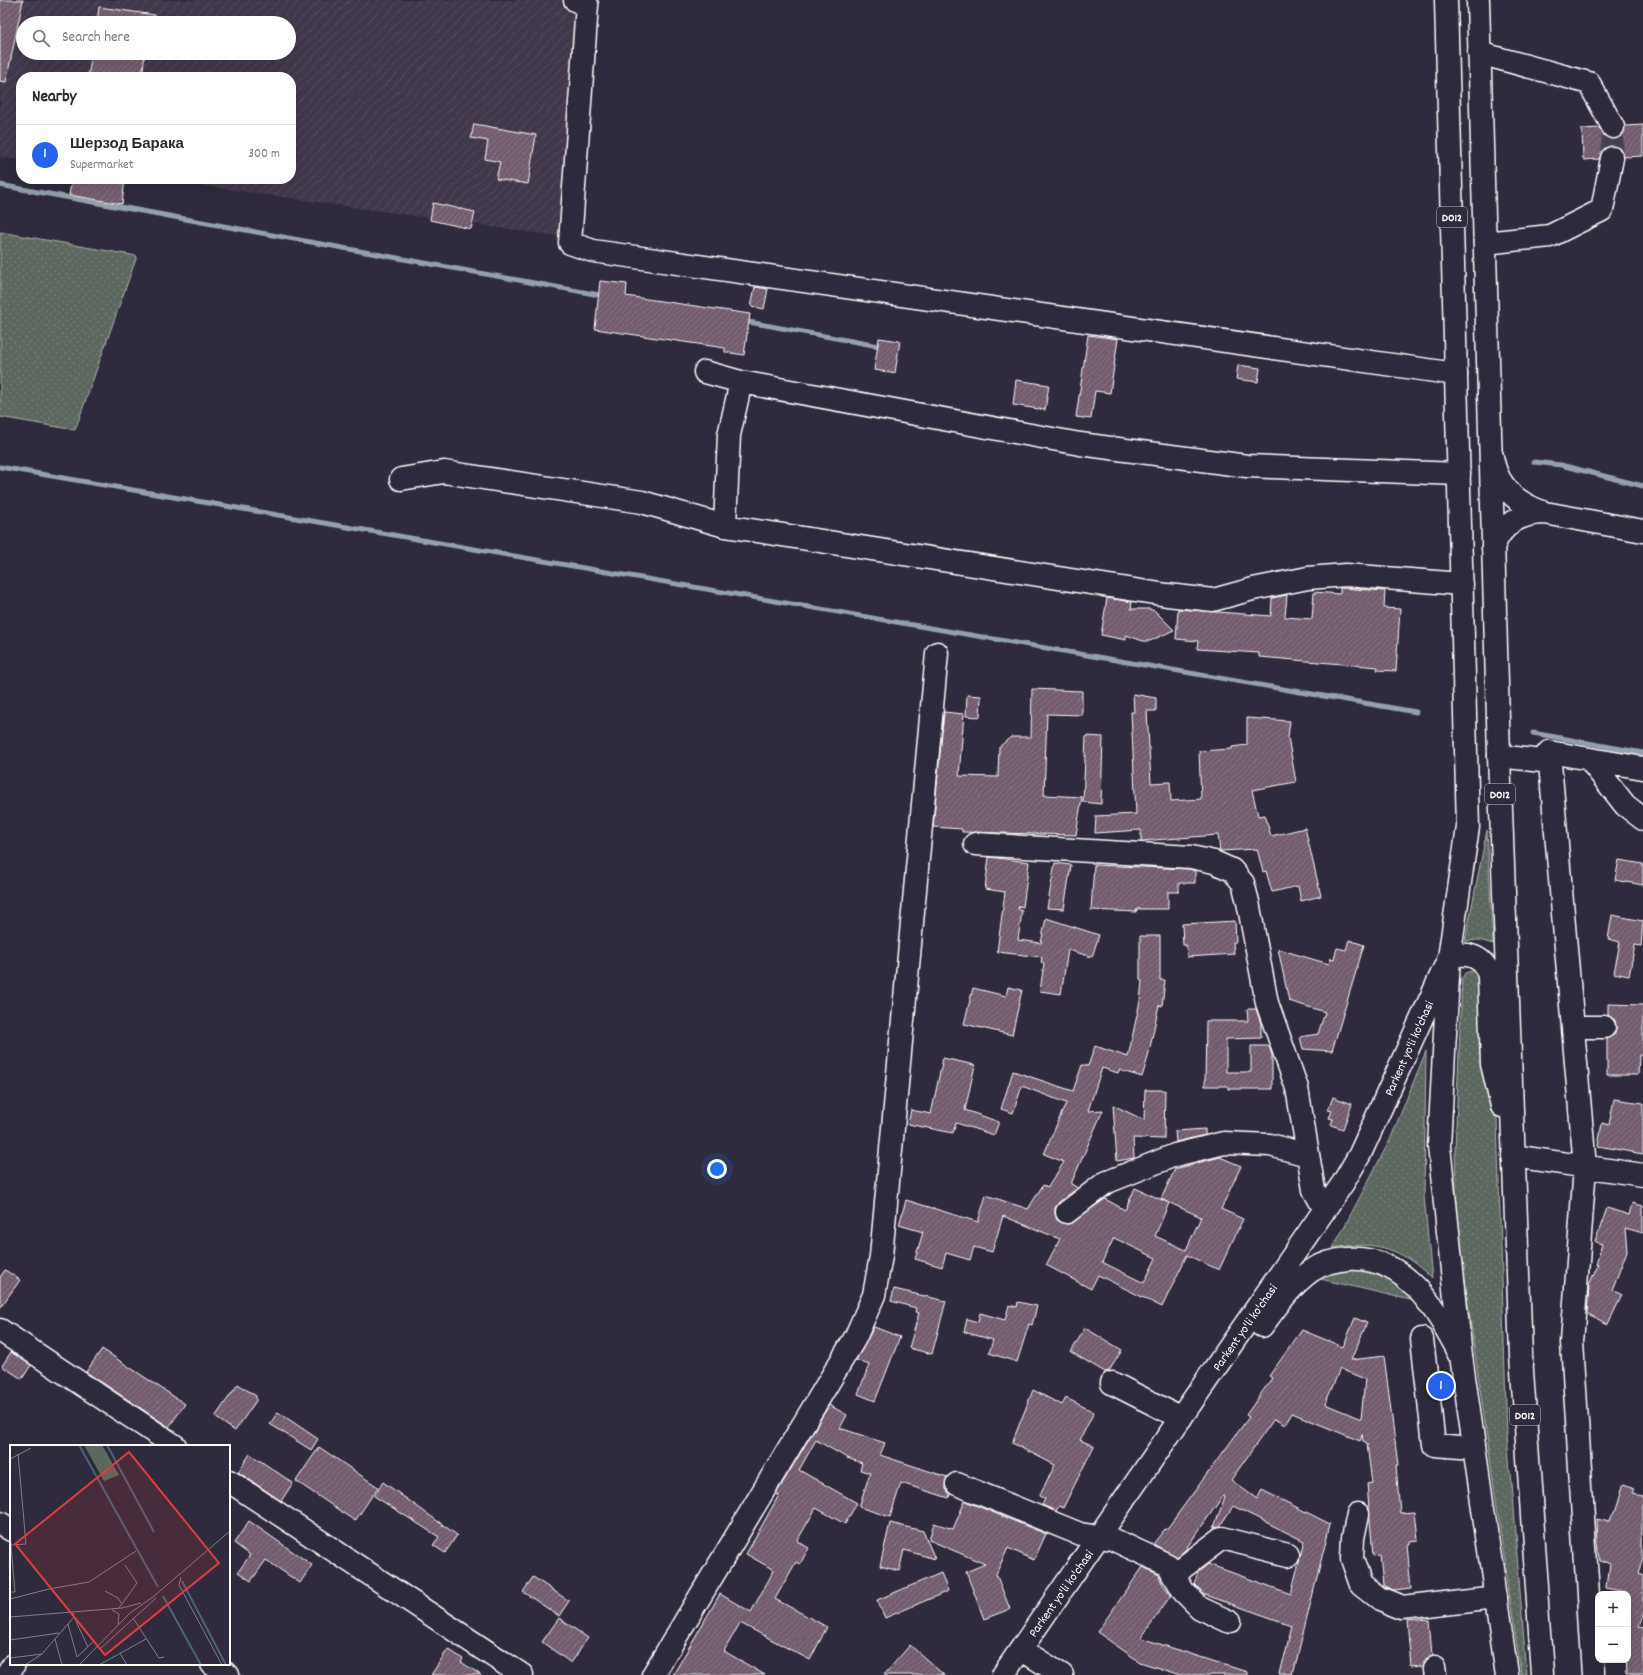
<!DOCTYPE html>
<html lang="en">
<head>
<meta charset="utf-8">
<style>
	body { margin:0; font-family:Dekko,sans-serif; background:#f2f2f3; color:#2b2b33 }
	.controls { position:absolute; right:12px; bottom:12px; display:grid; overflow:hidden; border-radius:8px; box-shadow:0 4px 16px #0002 }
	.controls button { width:36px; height:36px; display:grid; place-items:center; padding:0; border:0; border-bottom:1px solid #e1e1e2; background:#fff; color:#2b2b33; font:20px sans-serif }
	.you { position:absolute; left:717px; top:1169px; width:14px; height:14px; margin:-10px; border:3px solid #fff; border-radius:50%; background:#1a73e8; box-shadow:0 0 0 6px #1a73e833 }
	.badge { display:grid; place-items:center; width:26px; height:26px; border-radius:50%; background:#2563eb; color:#fff; font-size:13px; font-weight:700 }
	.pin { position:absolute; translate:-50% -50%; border:2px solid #fff; box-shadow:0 1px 4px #0006 }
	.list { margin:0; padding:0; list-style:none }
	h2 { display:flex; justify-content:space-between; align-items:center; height:52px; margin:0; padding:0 16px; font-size:17px }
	h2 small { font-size:13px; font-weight:400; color:#7c7c81 }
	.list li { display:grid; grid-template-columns:26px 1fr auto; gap:12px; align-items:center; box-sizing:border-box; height:60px; padding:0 16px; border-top:1px solid #e1e1e2 }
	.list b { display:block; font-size:15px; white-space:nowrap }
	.list p { margin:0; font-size:13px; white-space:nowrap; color:#7c7c81 }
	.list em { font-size:13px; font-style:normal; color:#7c7c81 }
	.icon { flex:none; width:22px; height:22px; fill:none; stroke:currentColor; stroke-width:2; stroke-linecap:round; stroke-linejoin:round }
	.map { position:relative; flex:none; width:1643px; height:1675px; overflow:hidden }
	.search { position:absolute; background:#fff; box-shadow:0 4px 16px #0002; left:16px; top:16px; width:280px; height:44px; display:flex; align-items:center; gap:10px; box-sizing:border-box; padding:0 14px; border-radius:22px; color:#7c7c81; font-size:15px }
	.panel { position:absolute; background:#fff; box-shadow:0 4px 16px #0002; left:16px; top:72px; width:280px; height:112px; border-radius:16px }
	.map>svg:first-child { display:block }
	.industrial { fill:url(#industrial-furrows); fill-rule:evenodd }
	.green { fill:url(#green-dots); stroke:#adb4ae }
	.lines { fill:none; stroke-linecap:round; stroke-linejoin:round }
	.stream { stroke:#94a1ad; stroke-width:5 }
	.building { fill:url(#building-hatch); stroke:#fff; fill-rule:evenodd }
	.minor-tunnel { stroke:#443f50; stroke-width:22; stroke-dasharray:22 11; stroke-linecap:butt }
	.minor-casing { stroke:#fff; stroke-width:25 }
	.highway-casing { stroke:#fff; stroke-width:25 }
	.minor { stroke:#2f2a3d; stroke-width:22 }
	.highway { stroke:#2f2a3d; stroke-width:22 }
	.labels { text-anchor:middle; stroke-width:3; stroke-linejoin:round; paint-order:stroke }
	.shield { fill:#2f2a3d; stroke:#c1bfc5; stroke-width:1 }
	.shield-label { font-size:12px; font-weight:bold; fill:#fff }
	.street-label { font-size:13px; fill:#fff; stroke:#2f2a3d }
	.inset-river { fill:none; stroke:#4c6377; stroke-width:2 }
	.inset-road { fill:none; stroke:#827f8b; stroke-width:1 }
	.view { fill:#da3e3e; fill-opacity:0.15; stroke:#da3e3e; stroke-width:2 }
	.inset-edge { fill:none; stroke:#fff; stroke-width:2 }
</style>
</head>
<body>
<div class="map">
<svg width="1643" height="1675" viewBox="0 0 1643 1675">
	<defs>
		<pattern id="industrial-furrows" width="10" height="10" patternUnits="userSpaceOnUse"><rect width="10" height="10" fill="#43394c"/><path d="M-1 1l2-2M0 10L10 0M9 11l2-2" fill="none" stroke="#564d5e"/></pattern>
		<pattern id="green-dots" width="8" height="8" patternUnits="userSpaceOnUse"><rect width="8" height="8" fill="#5b685e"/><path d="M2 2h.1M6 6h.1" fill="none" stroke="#747f76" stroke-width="1.8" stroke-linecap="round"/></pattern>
		<pattern id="building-hatch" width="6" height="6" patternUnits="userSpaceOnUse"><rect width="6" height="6" fill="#735b6e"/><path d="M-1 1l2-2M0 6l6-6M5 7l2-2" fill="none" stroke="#887484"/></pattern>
	</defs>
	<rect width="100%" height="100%" fill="#2f2a3d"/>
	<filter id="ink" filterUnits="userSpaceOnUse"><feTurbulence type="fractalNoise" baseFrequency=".025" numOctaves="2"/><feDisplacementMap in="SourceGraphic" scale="8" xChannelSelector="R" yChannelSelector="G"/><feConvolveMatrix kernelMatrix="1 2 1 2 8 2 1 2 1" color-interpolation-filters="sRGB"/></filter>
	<g filter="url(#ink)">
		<path class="industrial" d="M 0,0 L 582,0 L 558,236 L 156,179 L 291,179 L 291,77 L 21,77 L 21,160 L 0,157 ZM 23,23 L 289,23 L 289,53 L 23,53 Z"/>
		<path class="green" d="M 0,232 L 137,256 L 75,430 L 0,417 Z
			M 1487,830 L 1493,944 L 1479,940 L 1465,941 Z
			M 1471,971 L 1480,976 L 1485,1082 L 1497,1120 L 1507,1436 L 1527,1675 L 1521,1675 L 1460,1249 L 1456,1192 L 1455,1149 L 1462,979 L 1465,973 Z
			M 1426,1051 L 1424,1196 L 1432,1279 C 1402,1248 1375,1240 1333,1248 L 1390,1140 Z
			M 1353,1267 L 1388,1276 L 1415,1301 L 1316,1278 Z"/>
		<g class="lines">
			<path class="stream" d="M 0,185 L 605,296
				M 743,321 L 884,347
				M 1534,462 L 1561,465 L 1643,486
				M 0,467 L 1416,712
				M 1533,733 L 1643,753"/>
		</g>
		<path class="building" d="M 0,0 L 23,0 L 6,82 L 0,81 Z
			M 99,7 L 155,15 L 154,23 L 97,23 Z
			M 92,53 L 145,53 L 142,77 L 88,77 Z
			M 474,124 L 536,135 L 528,184 L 496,179 L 500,162 L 485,159 L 488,141 L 471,138 Z
			M 1643,125 L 1643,156 L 1624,157 L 1620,149 L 1614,146 L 1608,146 L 1603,150 L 1599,159 L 1583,160 L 1582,129 L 1599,128 L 1606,137 L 1613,139 L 1619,138 L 1623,134 L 1625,126 Z
			M 72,179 L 125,179 L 122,204 L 69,195 Z
			M 433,203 L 475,212 L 471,229 L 430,220 Z
			M 600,281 L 627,284 L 626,296 L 750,314 L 744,355 L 725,352 L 725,348 L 595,329 Z
			M 755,287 L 768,289 L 764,309 L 751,306 Z
			M 1088,335 L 1118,339 L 1110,393 L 1095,391 L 1091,419 L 1076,417 Z
			M 879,338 L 900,341 L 895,373 L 874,370 Z
			M 1238,365 L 1260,368 L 1258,382 L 1236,379 Z
			M 1016,380 L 1049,385 L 1045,410 L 1013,405 Z
			M 1340,588 L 1385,591 L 1384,608 L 1400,609 L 1396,671 L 1377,670 L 1378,667 L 1259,657 L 1259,653 L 1197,649 L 1198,641 L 1176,639 L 1178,609 L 1271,616 L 1272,598 L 1287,595 L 1285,617 L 1312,619 L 1314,592 L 1340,594 Z
			M 1107,598 L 1132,602 L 1131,609 L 1149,609 L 1155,611 L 1174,630 L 1150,641 L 1143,641 L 1126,635 L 1126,640 L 1101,635 Z
			M 1032,689 L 1082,691 L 1082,715 L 1047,714 L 1044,795 L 1082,797 L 1076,835 L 962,832 L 962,829 L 933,827 L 944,712 L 964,714 L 959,776 L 998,777 L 999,747 L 1011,737 L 1031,737 Z
			M 1133,694 L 1156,698 L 1156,711 L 1147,711 L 1151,783 L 1170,782 L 1171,801 L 1201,799 L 1199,751 L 1232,749 L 1232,747 L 1247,745 L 1247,718 L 1290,721 L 1288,737 L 1296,782 L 1252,790 L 1258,816 L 1265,815 L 1271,836 L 1305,828 L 1321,896 L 1301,901 L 1298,886 L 1272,892 L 1266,871 L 1263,872 L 1257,849 L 1220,851 L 1218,835 L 1141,841 L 1141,830 L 1095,833 L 1096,816 L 1136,814 L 1131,712 L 1134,712 Z
			M 967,695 L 981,696 L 980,717 L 966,716 Z
			M 1086,736 L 1103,737 L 1101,804 L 1083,802 Z
			M 989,857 L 1029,862 L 1023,907 L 1019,906 L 1018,909 L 1022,911 L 1018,940 L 1041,943 L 1046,918 L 1099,935 L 1092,957 L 1068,950 L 1061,994 L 1040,991 L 1044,963 L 1041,962 L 1042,957 L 997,952 L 1005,892 L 985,889 Z
			M 1619,860 L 1643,864 L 1643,885 L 1615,880 Z
			M 1055,863 L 1071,865 L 1064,909 L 1047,908 Z
			M 1094,865 L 1189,869 L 1195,871 L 1195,883 L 1179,883 L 1179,892 L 1168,892 L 1168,909 L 1137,909 L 1136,912 L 1091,910 Z
			M 1612,915 L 1643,921 L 1641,946 L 1635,945 L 1629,976 L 1614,973 L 1620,942 L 1608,939 Z
			M 1235,921 L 1236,942 L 1233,942 L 1234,954 L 1187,957 L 1186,945 L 1183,945 L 1182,924 Z
			M 1140,936 L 1160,936 L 1160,980 L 1165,980 L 1162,1006 L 1159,1005 L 1148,1057 L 1142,1077 L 1119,1070 L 1118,1073 L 1102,1068 L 1088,1111 L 1103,1110 L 1071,1184 L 1078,1188 L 1059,1202 L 1055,1208 L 1055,1214 L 1057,1220 L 1062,1223 L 1069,1224 L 1105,1199 L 1125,1210 L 1135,1188 L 1169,1203 L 1155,1236 L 1186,1250 L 1201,1217 L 1161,1199 L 1175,1169 L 1220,1157 L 1241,1166 L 1221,1209 L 1243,1219 L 1219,1270 L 1187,1255 L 1162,1307 L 1098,1275 L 1091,1289 L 1046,1265 L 1060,1239 L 1003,1216 L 992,1252 L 974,1247 L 970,1260 L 946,1253 L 942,1267 L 915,1259 L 923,1232 L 899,1225 L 906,1200 L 978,1222 L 986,1195 L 1028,1209 L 1043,1185 L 1048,1187 L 1064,1162 L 1044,1154 L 1066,1103 L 1022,1086 L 1013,1113 L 1001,1109 L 1013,1071 L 1073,1091 L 1082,1065 L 1088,1066 L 1095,1046 L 1128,1057 L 1140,1001 L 1142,981 L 1140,980 ZM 1114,1238 L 1156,1258 L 1144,1283 L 1102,1262 Z
			M 1349,940 L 1364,945 L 1332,1051 L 1303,1049 L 1300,1037 L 1318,1034 L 1325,1012 L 1289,1001 L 1278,949 L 1329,964 L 1331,958 L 1334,959 L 1337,948 L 1346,950 Z
			M 1008,987 L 1022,990 L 1012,1035 L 964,1024 L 973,988 L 1006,996 Z
			M 1608,1004 L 1643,1005 L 1643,1055 L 1639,1055 L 1638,1075 L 1607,1075 L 1607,1039 L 1615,1034 L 1616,1027 L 1615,1020 L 1608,1015 Z
			M 1247,1009 L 1256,1009 L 1261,1023 L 1261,1038 L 1226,1039 L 1226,1072 L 1251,1072 L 1251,1046 L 1269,1046 L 1272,1055 L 1272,1089 L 1228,1089 L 1228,1086 L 1205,1086 L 1206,1021 L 1248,1021 Z
			M 943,1058 L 975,1065 L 965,1110 L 999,1122 L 994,1135 L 956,1123 L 953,1133 L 908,1124 L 911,1110 L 931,1114 Z
			M 1145,1090 L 1165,1090 L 1164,1139 L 1133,1138 L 1134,1158 L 1117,1161 L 1113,1105 L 1144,1120 Z
			M 1333,1097 L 1352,1104 L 1343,1129 L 1331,1125 L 1333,1119 L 1329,1118 L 1332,1111 L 1328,1110 Z
			M 1614,1099 L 1643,1103 L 1643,1154 L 1598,1146 L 1602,1123 L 1609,1125 Z
			M 1205,1129 L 1205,1135 L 1176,1142 L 1175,1131 Z
			M 1632,1203 L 1643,1206 L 1643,1233 L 1625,1228 L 1627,1251 L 1612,1290 L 1622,1295 L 1608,1324 L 1587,1314 L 1589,1286 L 1598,1265 L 1596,1265 L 1602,1244 L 1595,1242 L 1607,1208 L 1629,1215 Z
			M 5,1270 L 20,1280 L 0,1308 L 0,1277 Z
			M 894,1289 L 946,1301 L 932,1354 L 909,1348 L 919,1313 L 915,1312 L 916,1308 L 891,1301 Z
			M 1018,1302 L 1037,1306 L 1032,1325 L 1029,1324 L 1017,1362 L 989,1353 L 993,1340 L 964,1332 L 967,1319 L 978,1322 L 980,1313 L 1005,1320 L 1009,1305 L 1017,1307 Z
			M 1355,1318 L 1367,1323 L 1351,1360 L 1384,1356 L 1398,1465 L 1396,1465 L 1400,1513 L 1415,1512 L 1418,1540 L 1410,1541 L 1410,1544 L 1407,1544 L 1411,1589 L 1392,1591 L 1383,1586 L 1380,1555 L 1373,1556 L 1367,1484 L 1372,1483 L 1367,1444 L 1363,1442 L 1362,1434 L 1360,1441 L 1292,1413 L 1285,1425 L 1274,1419 L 1231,1480 L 1257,1499 L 1262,1490 L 1330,1524 L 1293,1675 L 1279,1675 L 1291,1625 L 1203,1594 L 1194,1584 L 1198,1572 L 1208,1564 L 1291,1594 L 1304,1541 L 1233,1506 L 1220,1526 L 1214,1527 L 1225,1497 L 1223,1496 L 1185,1550 L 1177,1557 L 1153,1544 L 1165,1529 L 1166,1530 L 1249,1417 L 1246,1415 L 1272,1378 L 1269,1376 L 1302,1330 L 1343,1347 ZM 1340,1369 L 1365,1379 L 1361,1419 L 1325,1404 Z
			M 874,1327 L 900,1337 L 875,1401 L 858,1394 L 869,1365 L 856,1360 Z
			M 1085,1328 L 1122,1350 L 1109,1371 L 1105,1372 L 1071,1352 Z
			M 102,1349 L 185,1404 L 169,1427 L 86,1372 Z
			M 11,1352 L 31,1365 L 22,1379 L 2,1366 Z
			M 238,1384 L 256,1396 L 256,1401 L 235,1431 L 215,1417 Z
			M 1033,1390 L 1062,1405 L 1066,1398 L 1094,1412 L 1080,1440 L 1094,1446 L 1063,1508 L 1059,1506 L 1056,1511 L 1042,1505 L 1045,1499 L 1039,1496 L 1055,1465 L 1012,1443 Z
			M 829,1405 L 847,1415 L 840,1428 L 885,1443 L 880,1455 L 947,1477 L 945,1485 L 950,1494 L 949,1498 L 901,1483 L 890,1517 L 859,1507 L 870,1473 L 860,1470 L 862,1463 L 847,1458 L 816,1440 L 799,1470 L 857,1503 L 845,1524 L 816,1508 L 797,1541 L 809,1548 L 800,1564 L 796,1562 L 775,1599 L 827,1627 L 810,1660 L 740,1623 L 724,1651 L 765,1675 L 673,1675 L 720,1594 L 751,1612 L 774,1570 L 746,1554 L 779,1495 L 776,1494 Z
			M 278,1412 L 318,1439 L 311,1450 L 270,1424 Z
			M 319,1447 L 378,1487 L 355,1521 L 296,1481 Z
			M 250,1454 L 293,1483 L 281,1501 L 238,1472 Z
			M 383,1482 L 457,1535 L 445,1553 L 433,1545 L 439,1537 L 374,1496 Z
			M 1621,1487 L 1634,1491 L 1632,1495 L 1643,1497 L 1643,1557 L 1638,1575 L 1643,1577 L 1643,1608 L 1637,1626 L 1643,1627 L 1643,1675 L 1627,1675 L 1626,1660 L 1628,1660 L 1628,1592 L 1607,1588 L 1610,1565 L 1600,1561 L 1598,1543 L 1597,1519 L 1609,1522 Z
			M 965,1501 L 1046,1534 L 1034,1560 L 1008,1548 L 996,1574 L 1010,1609 L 984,1619 L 966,1572 L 985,1564 L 929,1540 L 934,1523 L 953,1529 Z
			M 249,1521 L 312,1565 L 300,1583 L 266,1560 L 251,1581 L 238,1572 L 250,1555 L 234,1543 Z
			M 890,1523 L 923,1531 L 935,1559 L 904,1550 L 899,1571 L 880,1566 Z
			M 1143,1567 L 1159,1575 L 1162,1583 L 1171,1595 L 1141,1638 L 1247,1672 L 1247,1675 L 1180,1675 L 1140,1662 L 1097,1632 Z
			M 941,1573 L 948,1591 L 885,1618 L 877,1600 Z
			M 533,1577 L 569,1601 L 559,1616 L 523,1592 Z
			M 559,1618 L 588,1638 L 571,1663 L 542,1642 Z
			M 1429,1619 L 1432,1656 L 1426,1658 L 1422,1665 L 1411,1666 L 1407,1621 Z
			M 910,1645 L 944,1675 L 884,1675 Z
			M 448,1649 L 463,1659 L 461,1662 L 481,1675 L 431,1675 Z"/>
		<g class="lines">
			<path class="minor-tunnel" d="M 1612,158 L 1613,127"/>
			<g class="minor-casing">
				<path id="minor" d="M 575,0 L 587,5 L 570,243 L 593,251 L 1456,374
					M 1479,53 L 1589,83 L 1613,127
					M 1485,243 L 1550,236 L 1602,210 L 1612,158
					M 705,372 L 741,382 L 1080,444 L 1247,466 L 1459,474
					M 1492,456 C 1496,486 1517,504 1545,513 L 1643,531
					M 401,479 L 444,472 L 642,502 L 725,526 L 1167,595 L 1213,600 L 1253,589 L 1308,578 L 1346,575 L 1462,584
					M 725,526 L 729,435 L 741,382
					M 1493,547 C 1502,524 1521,513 1545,513
					M 1549,752 L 1585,1167 L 1572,1342 L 1593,1675
					M 1549,752 L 1643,768
					M 1499,756 L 1542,761 L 1549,752
					M 1589,759 L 1625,805 L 1643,819
					M 975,844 L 1191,857 L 1214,862 L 1232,870 L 1243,883 L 1248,902 L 1267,1003 L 1297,1088 L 1314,1190 L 1325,1210
					M 1573,1027 L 1604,1027
					M 1513,1156 L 1643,1175
					M 1067,1212 L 1105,1183 L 1175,1155 L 1224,1143 L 1270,1145 L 1308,1155
					M 1262,1326 C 1276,1307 1291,1285 1311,1271 C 1321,1264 1335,1260 1348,1259 C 1407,1255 1437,1311 1461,1356
					M 0,1330 L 175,1446
					M 1422,1339 L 1434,1445 L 1474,1448
					M 1112,1383 L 1181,1418
					M 229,1481 L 522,1675
					M 957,1484 L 1080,1534 L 1112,1539 L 1168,1565 L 1184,1592 L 1200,1608 L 1230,1622
					M 1358,1514 L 1353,1538 L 1352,1559 L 1361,1585 L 1379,1599 L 1402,1608 L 1496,1597
					M 0,1523 L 11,1530
					M 1173,1575 L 1222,1538 L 1288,1555
					M 1030,1655 L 1062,1675
					M 212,1664 L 228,1675
					M 1434,1668 L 1435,1675
					M 7,1675 L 14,1664
					M 653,1675 L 855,1338 L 874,1295 L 881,1256 L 889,1171 L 937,653
					M 1003,1675 L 1343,1183 L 1360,1154 L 1449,958"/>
			</g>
			<g class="highway-casing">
				<path id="highway" d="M 1446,0 L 1468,827 L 1449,958 L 1439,1146 L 1461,1356 L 1507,1675
					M 1478,0 L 1499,756 L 1521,1356 L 1543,1675
					M 1449,958 C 1466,950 1485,957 1489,976 L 1492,1064 L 1502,1106"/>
			</g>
			<use href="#minor" class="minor"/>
			<use href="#highway" class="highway"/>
		</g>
	</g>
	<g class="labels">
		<g class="shield">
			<rect x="1437" y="207" width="30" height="20" rx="3"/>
			<rect x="1485" y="784" width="30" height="20" rx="3"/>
			<rect x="1510" y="1405" width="30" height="20" rx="3"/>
		</g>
		<g class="shield-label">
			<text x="1452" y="221">D012</text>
			<text x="1500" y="798">D012</text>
			<text x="1525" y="1419">D012</text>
		</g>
		<g class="street-label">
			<text transform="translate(1408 1048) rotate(-66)" y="5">Parkent yo'li ko'chasi</text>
			<text transform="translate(1244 1327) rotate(-55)" y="5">Parkent yo'li ko'chasi</text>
			<text transform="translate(1060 1593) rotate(-55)" y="5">Parkent yo'li ko'chasi</text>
		</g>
	</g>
	<g transform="translate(10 1445)">
		<rect width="220" height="220" fill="#2f2a3d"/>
		<path d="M 74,0 L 92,0 L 109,30 L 94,36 Z" fill="#5b685e"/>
		<path class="inset-river" d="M 69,0 L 148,142M 97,0 L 144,87M 172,136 L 216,220M 153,151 L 191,220"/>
		<path class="inset-road" d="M 0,14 L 21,3M 0,88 L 5,147 L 0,147M 0,100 L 16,99 L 8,9M 171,132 L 169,140 L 212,220M 95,146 L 108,153 L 112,159M 0,154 L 39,144 L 79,137 L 126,106M 109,163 L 127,138 L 115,120M 102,165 L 109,169 L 108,179M 0,172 L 112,163 L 131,158M 64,172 L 78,202M 123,173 L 149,213 L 154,212M 58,179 L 67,212 L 84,196M 45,194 L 52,220M 0,195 L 49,188M 90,204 L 146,153M 110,208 L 117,220M 0,213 L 32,209M 15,220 L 32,209 L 64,172 L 63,168M 69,220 L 120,168 L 143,152 L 220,86M 89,220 L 136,194"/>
		<path class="view" d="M 119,7 L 209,118 L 95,210 L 5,99 Z"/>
		<rect width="220" height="220" class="inset-edge"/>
	</g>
</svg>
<div class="controls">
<button>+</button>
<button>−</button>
</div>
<div class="you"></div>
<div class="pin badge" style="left:1441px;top:1386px">1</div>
<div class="search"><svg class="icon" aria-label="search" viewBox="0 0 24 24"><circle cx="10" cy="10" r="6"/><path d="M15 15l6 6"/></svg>Search here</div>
<section class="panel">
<h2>Nearby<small></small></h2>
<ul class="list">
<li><span class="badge">1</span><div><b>Шерзод Барака</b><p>Supermarket</p></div><em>300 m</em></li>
</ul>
</section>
</div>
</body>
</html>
